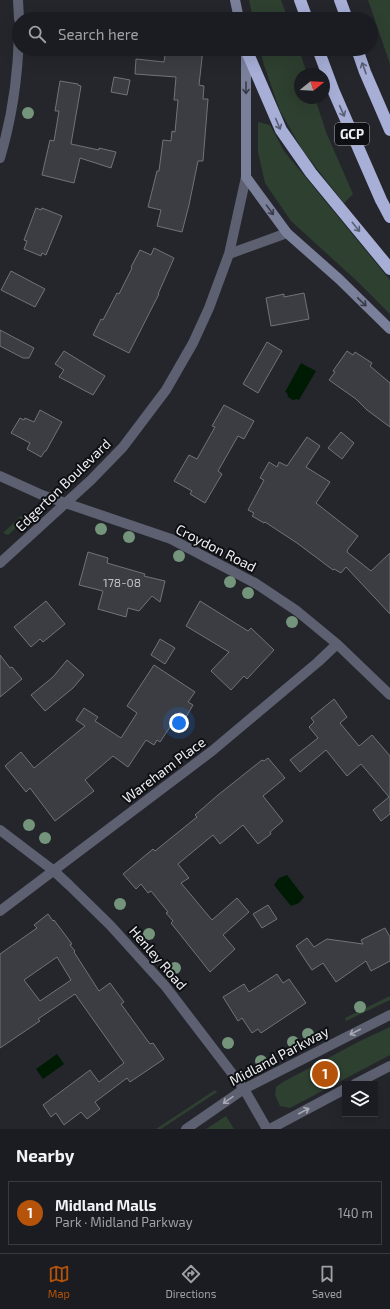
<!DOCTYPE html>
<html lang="en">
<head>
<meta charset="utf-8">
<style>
	body { margin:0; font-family:"Exo 2",sans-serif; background:#28292e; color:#f1f3f6 }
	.controls { position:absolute; right:12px; bottom:12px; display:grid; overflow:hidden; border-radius:0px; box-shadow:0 4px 16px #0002 }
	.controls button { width:36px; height:36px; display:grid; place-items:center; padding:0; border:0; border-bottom:1px solid #393a3f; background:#1b1c21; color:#f1f3f6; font:20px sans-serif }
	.compass { position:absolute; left:294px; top:68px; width:36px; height:36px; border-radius:50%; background:#1b1c21; box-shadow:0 4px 16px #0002; rotate:72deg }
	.you { position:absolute; left:179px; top:723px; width:14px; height:14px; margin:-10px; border:3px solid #fff; border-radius:50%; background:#1a73e8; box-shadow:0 0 0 6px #1a73e833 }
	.badge { display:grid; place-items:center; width:26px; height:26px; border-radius:50%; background:#b45309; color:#fff; font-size:13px; font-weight:700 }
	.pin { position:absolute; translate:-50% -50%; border:2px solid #fff; box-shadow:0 1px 4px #0006 }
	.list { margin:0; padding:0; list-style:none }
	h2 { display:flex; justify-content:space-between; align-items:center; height:52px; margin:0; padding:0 16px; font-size:17px }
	h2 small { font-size:13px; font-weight:400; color:#a0a1a5 }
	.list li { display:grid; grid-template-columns:26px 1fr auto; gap:12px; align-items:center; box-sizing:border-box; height:64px; margin:0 8px 8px; padding:0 8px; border:1px solid #393a3f; border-radius:0px }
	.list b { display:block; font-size:15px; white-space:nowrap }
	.list p { margin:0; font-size:13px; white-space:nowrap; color:#a0a1a5 }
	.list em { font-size:13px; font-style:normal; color:#a0a1a5 }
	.icon { flex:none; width:22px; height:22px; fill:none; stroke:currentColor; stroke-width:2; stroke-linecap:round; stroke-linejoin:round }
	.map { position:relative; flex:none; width:390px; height:1129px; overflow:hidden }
	.search { position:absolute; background:#1b1c21; box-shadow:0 4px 16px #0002; left:12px; right:12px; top:12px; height:44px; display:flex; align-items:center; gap:10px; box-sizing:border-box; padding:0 14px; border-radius:22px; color:#a0a1a5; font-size:15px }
	.sheet { height:124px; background:#1b1c21 }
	nav { display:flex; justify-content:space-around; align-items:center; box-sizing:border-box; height:56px; border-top:1px solid #393a3f; background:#1b1c21; font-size:11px; color:#a0a1a5 }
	nav a { display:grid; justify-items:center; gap:2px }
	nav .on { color:#b45309 }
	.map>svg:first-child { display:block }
	.green { fill:#2e4030 }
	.water { fill:#001b04 }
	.building { fill:#3b3d43; stroke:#71737a; fill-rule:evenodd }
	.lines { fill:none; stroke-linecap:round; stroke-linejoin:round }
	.street { stroke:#5c6070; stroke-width:10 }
	.secondary { stroke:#7a809a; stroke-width:10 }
	.highway { stroke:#a7afd7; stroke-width:12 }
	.tree { fill:#74947c }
	.oneway { stroke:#5a5f74 }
	.oneway2 { stroke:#393c48 }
	.oneway3 { stroke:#a5a8b2 }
	.labels { text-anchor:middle; stroke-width:4; stroke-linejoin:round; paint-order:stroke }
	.number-label { font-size:12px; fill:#c1c2c7 }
	.shield { fill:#0e0f12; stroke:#abacb0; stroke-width:1 }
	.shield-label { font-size:13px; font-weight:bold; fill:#eeeff3 }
	.street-label { font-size:14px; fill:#eeeff3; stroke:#0e0f12 }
</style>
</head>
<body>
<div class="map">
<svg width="390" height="1129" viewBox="0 0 390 1129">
	<rect width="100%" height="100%" fill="#24262c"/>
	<path class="green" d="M 249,0 L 281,0 L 288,19 L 253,19 Z
		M 368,0 L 390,0 L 390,64 Z
		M 260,49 L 299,49 L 307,74 L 300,74 L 300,98 L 315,98 L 326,132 L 353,194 L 344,203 L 303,151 L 280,111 L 264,65 Z
		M 258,122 L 270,125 L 284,151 L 390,280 L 390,314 L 357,281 L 291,221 L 265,183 L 258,152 Z
		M 25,512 L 29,516 L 8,535 L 3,533 Z
		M 390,996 L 390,1000 L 346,1021 L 345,1018 Z
		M 390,1027 L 390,1055 L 290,1108 L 280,1106 L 275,1095 L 276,1087 L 283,1082 L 358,1042 Z
		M 215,1090 L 217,1092 L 161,1129 L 156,1129 Z
		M 226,1116 L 234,1129 L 206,1129 Z"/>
	<path class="water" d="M 301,363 L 316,371 L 299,400 L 297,399 L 293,400 L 288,397 L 287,393 L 285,392 Z
		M 287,875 L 304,897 L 299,903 L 291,906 L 274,885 L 279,878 Z
		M 57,1054 L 64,1064 L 43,1079 L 36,1069 Z"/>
	<path class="building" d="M 166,49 L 203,49 L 199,85 L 204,86 L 203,99 L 208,99 L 203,161 L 198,161 L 189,205 L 182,232 L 157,226 L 161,210 L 148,207 L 157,171 L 159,171 L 163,140 L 171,141 L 172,131 L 175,132 L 178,100 L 174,100 L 176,77 L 135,74 L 136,59 L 164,62 Z
		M 114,77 L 130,80 L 127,95 L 111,92 Z
		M 60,81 L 78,84 L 78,85 L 81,86 L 71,144 L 99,150 L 99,148 L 116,152 L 111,168 L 80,158 L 74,183 L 42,175 L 50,140 L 54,141 L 59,111 L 55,111 Z
		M 36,208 L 41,210 L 42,208 L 62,216 L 46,255 L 42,253 L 41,256 L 24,249 L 27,241 L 24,240 Z
		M 154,248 L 174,258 L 158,294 L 159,294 L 129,353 L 93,335 L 101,319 L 103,320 L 117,293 L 119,294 L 132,268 L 131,267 L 140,250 L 151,255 Z
		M 11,271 L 45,289 L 35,307 L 1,290 Z
		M 304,293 L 309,319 L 271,326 L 266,298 L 284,294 L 284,297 Z
		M 0,330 L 34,348 L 29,358 L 23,358 L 0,346 Z
		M 267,342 L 282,351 L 258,393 L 243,384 Z
		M 64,351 L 105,376 L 93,395 L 59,377 L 64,370 L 55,364 Z
		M 347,351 L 353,355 L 355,352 L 372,363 L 370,366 L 390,383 L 390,427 L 367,410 L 356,399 L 329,380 L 335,372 L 333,371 Z
		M 224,405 L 254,421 L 244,439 L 238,436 L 218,471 L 222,474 L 205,503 L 190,494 L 192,491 L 174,481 L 189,455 L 197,459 L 215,427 L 212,426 Z
		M 40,410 L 62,422 L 46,451 L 45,451 L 41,457 L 27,449 L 30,443 L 11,433 L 20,418 L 24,420 L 25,418 L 34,422 Z
		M 341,432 L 354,443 L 342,459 L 328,448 Z
		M 307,437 L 320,446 L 306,467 L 330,482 L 316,503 L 358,536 L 348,549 L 347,552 L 371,571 L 390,553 L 390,614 L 346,567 L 341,573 L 334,569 L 333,570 L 297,543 L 265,522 L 264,523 L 252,516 L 254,513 L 248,510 L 264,480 L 260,478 L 269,462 L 277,467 L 279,462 L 287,466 Z
		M 88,552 L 108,558 L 107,563 L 145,574 L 144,576 L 165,581 L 160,602 L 152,596 L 139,611 L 128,608 L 126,617 L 98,609 L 103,591 L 79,585 Z
		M 46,601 L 65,624 L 43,642 L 40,639 L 31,647 L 14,627 Z
		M 200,601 L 248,631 L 251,628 L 274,650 L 247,679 L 244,676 L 231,690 L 211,671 L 229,652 L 186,626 Z
		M 160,639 L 175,648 L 165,664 L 151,655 Z
		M 0,655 L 10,668 L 12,667 L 22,679 L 0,697 Z
		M 67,660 L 84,675 L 73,688 L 45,711 L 31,695 L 53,677 Z
		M 154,665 L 195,692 L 188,702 L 193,705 L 186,717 L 180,712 L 160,742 L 157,740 L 154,745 L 146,740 L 128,767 L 113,756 L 85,780 L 94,791 L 55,821 L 30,788 L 26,792 L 5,766 L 21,752 L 34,768 L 85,726 L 76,720 L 84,708 L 98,717 L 95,721 L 121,738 L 137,713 L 127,706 Z
		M 334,699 L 347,717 L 340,723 L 359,746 L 372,735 L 390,756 L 390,814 L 381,821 L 373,810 L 389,797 L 361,764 L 347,776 L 326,750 L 300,772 L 290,760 L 318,738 L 309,727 L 314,722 L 311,718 Z
		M 268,758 L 285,778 L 263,796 L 283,821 L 270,832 L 271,834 L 258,844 L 243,825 L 220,844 L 213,835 L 178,864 L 189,878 L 181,883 L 212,920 L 237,898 L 249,912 L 223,935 L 235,949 L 210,972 L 171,923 L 173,921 L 166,913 L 168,912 L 151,891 L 148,893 L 141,884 L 136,889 L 123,874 L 153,849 L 155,851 L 197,817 L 195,815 L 218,795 L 262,760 L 264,761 Z
		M 268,905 L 277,919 L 262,928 L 253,914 Z
		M 48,914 L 53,921 L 54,920 L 72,944 L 70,945 L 75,951 L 74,952 L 99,991 L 110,983 L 124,1002 L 121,1004 L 150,1044 L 153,1043 L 164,1059 L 130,1082 L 127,1078 L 95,1102 L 100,1109 L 87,1119 L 81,1112 L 64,1125 L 56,1113 L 51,1117 L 43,1105 L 90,1070 L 99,1082 L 124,1063 L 75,994 L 38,1019 L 40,1021 L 0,1048 L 0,954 L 37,928 L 34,925 ZM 57,957 L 71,980 L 40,1001 L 24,980 Z
		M 385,928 L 390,937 L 390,961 L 371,971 L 366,961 L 336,982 L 323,963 L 312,970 L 296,946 L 307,938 L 314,947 L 327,939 L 363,944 L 361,940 Z
		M 277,974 L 283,983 L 289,979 L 306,1003 L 261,1033 L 258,1029 L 252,1033 L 242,1018 L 238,1021 L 223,997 L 244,984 L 249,992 Z"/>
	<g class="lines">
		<path class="street" d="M 18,0 L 19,19
			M 0,158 C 12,118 18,75 19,34
			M 229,254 L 287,233
			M 0,476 L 42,495 L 171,539 L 255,583 L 297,611 L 337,644 L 390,695
			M 0,563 L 91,480 L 123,447 L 166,390 L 193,343 L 209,308 L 229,254 L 246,177
			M 0,830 L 54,871 L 69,885 L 110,925 L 166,987 L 244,1089 L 267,1129
			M 0,911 L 212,751 L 318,662 L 337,644
			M 355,1084 L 390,1066
			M 186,1129 L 244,1089 L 390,1015
			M 270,1129 L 345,1089"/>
		<path class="secondary" d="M 235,0 L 239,19
			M 246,51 L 246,177 L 287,233 L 339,279 L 390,329"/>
		<path class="highway" d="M 300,0 L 307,19
			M 340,0 L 347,19
			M 246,49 L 281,130 L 311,173 L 390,269
			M 318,49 L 334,92 L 381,200 L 390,217
			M 357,49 L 365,72 L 390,130"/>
	</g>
	<g class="tree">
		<circle cx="28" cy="113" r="6"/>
		<circle cx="101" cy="529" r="6"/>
		<circle cx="129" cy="537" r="6"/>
		<circle cx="179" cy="556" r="6"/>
		<circle cx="230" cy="582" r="6"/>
		<circle cx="248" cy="593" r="6"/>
		<circle cx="292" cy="622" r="6"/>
		<circle cx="29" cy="825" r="6"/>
		<circle cx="45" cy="838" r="6"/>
		<circle cx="120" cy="904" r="6"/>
		<circle cx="149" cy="934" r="6"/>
		<circle cx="175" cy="968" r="6"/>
		<circle cx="360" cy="1007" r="6"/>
		<circle cx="308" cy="1034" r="6"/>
		<circle cx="293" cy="1042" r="6"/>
		<circle cx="228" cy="1043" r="6"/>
		<circle cx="261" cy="1061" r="6"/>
	</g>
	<defs><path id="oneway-shaft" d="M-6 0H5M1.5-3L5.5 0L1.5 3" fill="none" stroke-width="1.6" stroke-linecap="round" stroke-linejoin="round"/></defs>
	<g class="oneway">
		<use href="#oneway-shaft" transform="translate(364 68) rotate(-110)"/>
		<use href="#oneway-shaft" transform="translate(342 111) rotate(66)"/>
		<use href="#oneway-shaft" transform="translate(278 124) rotate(67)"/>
		<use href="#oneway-shaft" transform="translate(356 227) rotate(51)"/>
	</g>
	<g class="oneway2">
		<use href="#oneway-shaft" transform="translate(246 88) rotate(90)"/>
		<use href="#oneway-shaft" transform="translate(270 210) rotate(54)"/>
		<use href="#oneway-shaft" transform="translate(362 302) rotate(44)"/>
	</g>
	<g class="oneway3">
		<use href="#oneway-shaft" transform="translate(355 1032) rotate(153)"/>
		<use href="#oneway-shaft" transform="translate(228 1100) rotate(145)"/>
		<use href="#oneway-shaft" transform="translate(304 1111) rotate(-28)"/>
	</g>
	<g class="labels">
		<g class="number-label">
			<text x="122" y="587">178-08</text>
		</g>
		<rect class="shield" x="335" y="123" width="34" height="22" rx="3"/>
		<g class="shield-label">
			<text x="352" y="139">GCP</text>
		</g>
		<g class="street-label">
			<text transform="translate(63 485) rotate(-44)" y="5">Edgerton Boulevard</text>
			<text transform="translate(216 548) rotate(27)" y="5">Croydon Road</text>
			<text transform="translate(164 770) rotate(-37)" y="5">Wareham Place</text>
			<text transform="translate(158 958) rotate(49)" y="5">Henley Road</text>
			<text transform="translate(279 1056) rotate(-28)" y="5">Midland Parkway</text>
		</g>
	</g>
</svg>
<div class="controls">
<button><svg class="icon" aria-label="layers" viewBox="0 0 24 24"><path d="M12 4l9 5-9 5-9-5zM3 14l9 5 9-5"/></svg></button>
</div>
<svg class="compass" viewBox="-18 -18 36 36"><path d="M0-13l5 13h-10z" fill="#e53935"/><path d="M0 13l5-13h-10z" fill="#a0a1a5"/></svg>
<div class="you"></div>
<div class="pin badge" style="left:325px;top:1074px">1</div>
<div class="search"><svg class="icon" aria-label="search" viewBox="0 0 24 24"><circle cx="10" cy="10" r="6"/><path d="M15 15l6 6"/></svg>Search here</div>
</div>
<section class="sheet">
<h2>Nearby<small></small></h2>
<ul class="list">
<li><span class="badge">1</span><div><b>Midland Malls</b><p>Park · Midland Parkway</p></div><em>140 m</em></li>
</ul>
</section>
<nav>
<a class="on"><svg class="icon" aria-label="map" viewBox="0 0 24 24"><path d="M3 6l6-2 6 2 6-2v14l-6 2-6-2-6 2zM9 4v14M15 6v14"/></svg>Map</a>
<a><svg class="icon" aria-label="directions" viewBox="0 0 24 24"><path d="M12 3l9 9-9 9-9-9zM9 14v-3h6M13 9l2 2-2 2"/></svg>Directions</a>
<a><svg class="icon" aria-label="saved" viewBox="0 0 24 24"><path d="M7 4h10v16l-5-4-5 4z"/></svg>Saved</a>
</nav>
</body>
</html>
